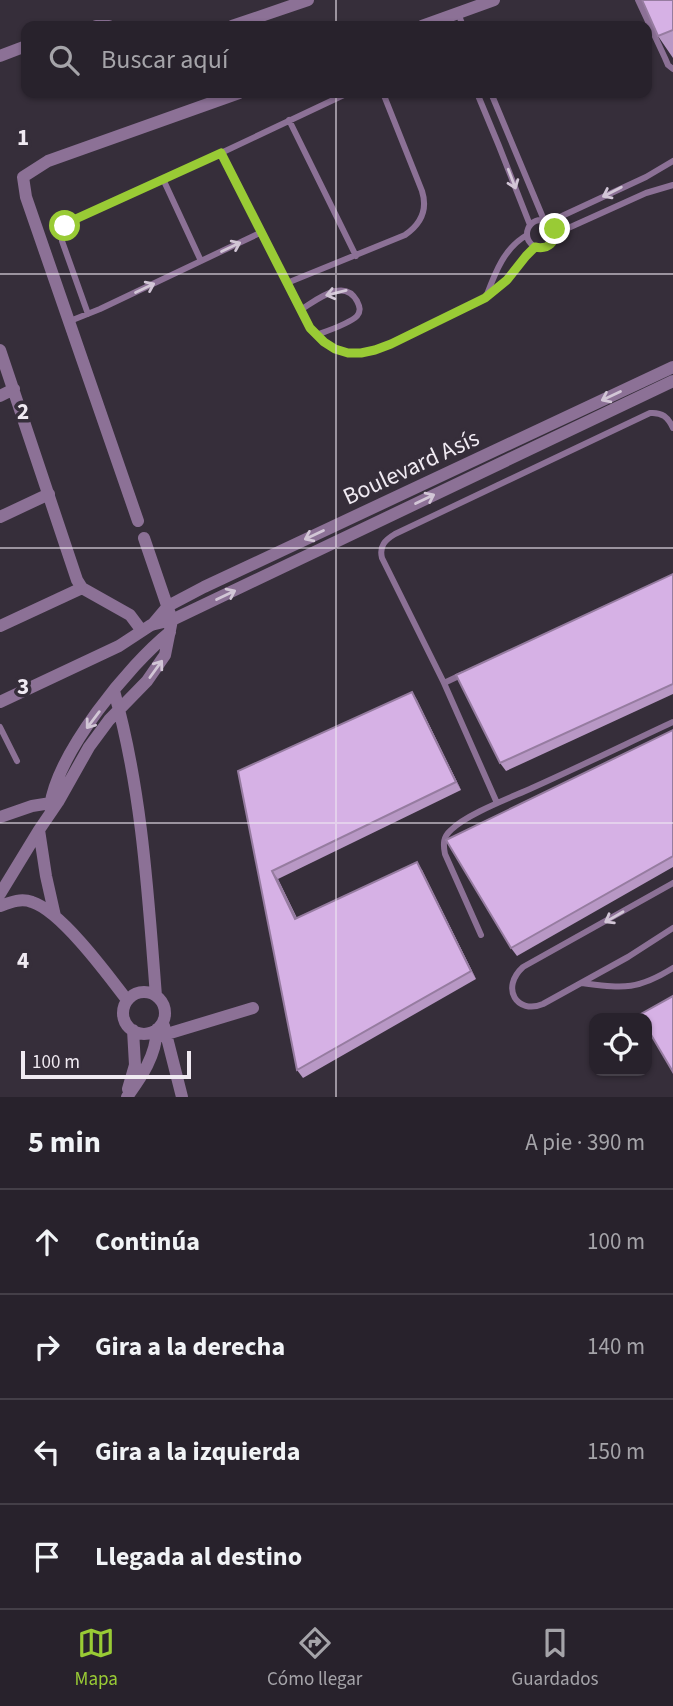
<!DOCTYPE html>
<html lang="es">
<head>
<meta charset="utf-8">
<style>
	body { margin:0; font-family:"Source Sans 3",sans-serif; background:#302a34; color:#f1f3f6 }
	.controls { position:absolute; right:21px; bottom:21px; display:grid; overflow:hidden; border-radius:14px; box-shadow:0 2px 5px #0004 }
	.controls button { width:63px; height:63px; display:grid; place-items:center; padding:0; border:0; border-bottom:2px solid #443f48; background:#28222c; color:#f1f3f6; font:35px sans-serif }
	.scale { position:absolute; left:21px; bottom:18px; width:170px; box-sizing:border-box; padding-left:7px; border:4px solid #f0eaf2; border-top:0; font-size:19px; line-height:24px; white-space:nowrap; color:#f0eaf2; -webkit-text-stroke:5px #362e3a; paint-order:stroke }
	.stop { position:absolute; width:21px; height:21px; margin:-16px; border:5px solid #99cb35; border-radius:50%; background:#fff }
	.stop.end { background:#99cb35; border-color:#fff; box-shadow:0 2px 7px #0008 }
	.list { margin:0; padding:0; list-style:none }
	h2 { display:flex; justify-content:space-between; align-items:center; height:91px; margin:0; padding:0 28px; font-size:30px }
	h2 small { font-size:23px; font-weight:400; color:#a5a4a9 }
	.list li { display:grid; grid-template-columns:46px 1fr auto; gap:21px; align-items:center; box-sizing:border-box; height:105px; padding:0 28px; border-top:2px solid #443f48 }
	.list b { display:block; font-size:26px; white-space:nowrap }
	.list em { font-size:23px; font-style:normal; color:#a5a4a9 }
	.icon { flex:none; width:38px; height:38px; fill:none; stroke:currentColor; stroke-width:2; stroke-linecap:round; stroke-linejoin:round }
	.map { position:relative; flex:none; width:673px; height:1097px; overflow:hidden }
	.search { position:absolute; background:#28222c; box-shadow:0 2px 5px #0004; left:21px; right:21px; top:21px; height:77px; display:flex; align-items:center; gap:18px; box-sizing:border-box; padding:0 24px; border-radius:14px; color:#a5a4a9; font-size:26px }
	.sheet { height:511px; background:#28222c }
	nav { display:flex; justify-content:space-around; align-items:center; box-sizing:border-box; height:98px; border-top:2px solid #443f48; background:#28222c; font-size:19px; color:#a5a4a9 }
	nav a { display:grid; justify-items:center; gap:4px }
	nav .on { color:#99cb35 }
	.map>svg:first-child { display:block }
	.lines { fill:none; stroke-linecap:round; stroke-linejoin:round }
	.service { stroke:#8c7196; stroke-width:6 }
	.minor { stroke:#8c7196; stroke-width:12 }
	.wall { fill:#b898c5 }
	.shaded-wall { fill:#967ca0 }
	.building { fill:#d6b1e5; stroke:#967ca0; stroke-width:2 }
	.oneway { stroke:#d2c6d6 }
	.route { stroke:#99cb35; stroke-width:9 }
	.grid { fill:none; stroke:#f0eaf2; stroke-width:2; stroke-opacity:0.55 }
	.labels { text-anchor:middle; stroke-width:7; stroke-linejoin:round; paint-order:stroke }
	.street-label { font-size:24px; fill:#f0eaf2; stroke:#362e3a }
	.grid-label { font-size:23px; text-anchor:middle; font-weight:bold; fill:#f0eaf2; stroke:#362e3a; stroke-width:7; stroke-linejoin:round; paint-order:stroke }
</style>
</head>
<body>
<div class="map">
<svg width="673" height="1097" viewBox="0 0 673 1097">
	<rect width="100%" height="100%" fill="#362e3a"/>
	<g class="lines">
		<path class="service" d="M 638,0 L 665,58 L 668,65 L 673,69
			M 458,13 L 463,26
			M 477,93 L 499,146 L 530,225
			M 491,93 L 544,220
			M 289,120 L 356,256
			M 221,153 L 310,328 C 320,340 334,352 350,353 C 378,356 415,332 439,321 C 460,311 483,302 500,287 C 513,275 522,259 535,247
			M 163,179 L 201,261
			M527 234a14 14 0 1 1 28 0a14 14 0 1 1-28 0Z
			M 549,222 L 646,177 L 673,161
			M 555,234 L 646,193 L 673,185
			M 287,283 L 405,235 C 421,224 428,210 422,191 L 383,93
			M 486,297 C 495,273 504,248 527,235
			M 300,310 C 317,300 344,277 357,301 C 360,307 361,311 357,316 C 349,324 327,331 316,335
			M 88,314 L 62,241 L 62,230 L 69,222 L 221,153 L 348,93
			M 70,321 L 100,309 L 262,232
			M 444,683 L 463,674
			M 0,727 L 17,761
			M 497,803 L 444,683 L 382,558 C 379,546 385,540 395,534 L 650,413 C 662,412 668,417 673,428
			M 673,883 L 523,967 C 500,988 517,1015 543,1004 L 628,957 L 673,928
			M 481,935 L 445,854 C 443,844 443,837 451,830 C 467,814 510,798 532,788 C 579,767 626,744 673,722
			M 581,983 C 623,988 636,991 673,968"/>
		<path class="minor" d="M 96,26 L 109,26
			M 232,26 L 308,0
			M 422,26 L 494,0
			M 0,56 L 26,46
			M 0,350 L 77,580 L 82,588 L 130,615 L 142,631
			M 0,396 L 14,389
			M 0,517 L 49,494
			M 138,521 L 26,197 L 23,177 L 48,161 L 239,93
			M 152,625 L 168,606 L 204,587 L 673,367
			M 0,626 L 82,588
			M 114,691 C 142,790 148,894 156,996
			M 0,702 L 119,646 L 151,625 L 172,620 L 673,381
			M 50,806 C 58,752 128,666 170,632
			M 0,817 L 32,806 L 57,802
			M 39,830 L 46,876 L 55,916
			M 0,894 L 39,830 L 58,802 L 89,747 L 109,720 L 147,681 L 165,655 L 172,620 L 144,538
			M 0,906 C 11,902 21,898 32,902 C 61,911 108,975 127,1000
			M123 1013a21 21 0 1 1 42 0a21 21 0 1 1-42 0Z
			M 164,1026 L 182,1097
			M 167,1034 L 253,1008
			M 128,1089 L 135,1065 L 133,1030
			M 127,1097 C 142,1076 156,1056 157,1029"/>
	</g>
	<path class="wall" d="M 673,0 L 673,58 L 658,36 Z
		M 673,574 L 673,694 L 506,771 L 500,763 Z
		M 412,692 L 417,700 L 461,790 L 278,879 L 297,918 L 422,870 L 476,979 L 303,1078 L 297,1070 L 238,771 Z
		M 673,730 L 673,867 L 517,956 L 511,948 Z"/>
	<path class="shaded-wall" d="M 412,692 L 417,700 L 461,790 L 456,782 Z
		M 417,862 L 422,870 L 476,979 L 471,971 Z
		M 272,871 L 278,879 L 301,927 L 295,919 Z"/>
	<path class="building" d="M 642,0 L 673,0 L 673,30 L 658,36 Z
		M 673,574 L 673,684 L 500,763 L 456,675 Z
		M 412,692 L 456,782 L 272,871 L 295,919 L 417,862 L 471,971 L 297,1070 L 238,771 Z
		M 673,730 L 673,856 L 511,948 L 446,840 Z
		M 673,996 L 673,1072 L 647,1028 L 647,1018 L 641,1018 L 639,1015 Z"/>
	<defs><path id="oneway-shaft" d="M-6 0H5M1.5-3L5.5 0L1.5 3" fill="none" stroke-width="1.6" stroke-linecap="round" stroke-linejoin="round" transform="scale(1.75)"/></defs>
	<g class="oneway">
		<use href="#oneway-shaft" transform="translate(512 179) rotate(69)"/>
		<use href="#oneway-shaft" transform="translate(612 192) rotate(153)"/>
		<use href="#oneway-shaft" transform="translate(231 247) rotate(-25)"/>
		<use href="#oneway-shaft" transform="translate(145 288) rotate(-25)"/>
		<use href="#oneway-shaft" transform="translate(336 293) rotate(166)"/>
		<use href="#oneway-shaft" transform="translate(611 396) rotate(155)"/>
		<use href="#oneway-shaft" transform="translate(425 499) rotate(-26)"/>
		<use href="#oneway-shaft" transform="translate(314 535) rotate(155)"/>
		<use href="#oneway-shaft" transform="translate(226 595) rotate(-26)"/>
		<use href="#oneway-shaft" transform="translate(156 669) rotate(-54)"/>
		<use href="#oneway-shaft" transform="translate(93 720) rotate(127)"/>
		<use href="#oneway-shaft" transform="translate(614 917) rotate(150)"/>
	</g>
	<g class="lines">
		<path class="route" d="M 65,226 L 69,222 L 221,153 L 310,328 L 324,342 L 335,349 L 348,353 L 361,353 L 375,350 L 391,344 L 485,298 L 507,280 L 526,256 L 535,247 C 548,250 557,242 555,229"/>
	</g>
	<path class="grid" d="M 336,0 L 336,26M 336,93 L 336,1097M 0,274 L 673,274M 0,548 L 673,548M 0,823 L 673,823"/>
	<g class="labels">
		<g class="street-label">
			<text transform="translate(411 467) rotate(-25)" y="8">Boulevard Asís</text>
		</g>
	</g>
	<g class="grid-label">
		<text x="23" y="145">1</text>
		<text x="23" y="419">2</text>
		<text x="23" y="694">3</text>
		<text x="23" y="968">4</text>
	</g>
</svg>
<div class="controls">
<button><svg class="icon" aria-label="locate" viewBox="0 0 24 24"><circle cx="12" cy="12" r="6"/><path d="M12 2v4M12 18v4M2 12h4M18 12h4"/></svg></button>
</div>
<div class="scale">100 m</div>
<div class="stop" style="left:65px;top:226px"></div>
<div class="stop end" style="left:555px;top:229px"></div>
<div class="search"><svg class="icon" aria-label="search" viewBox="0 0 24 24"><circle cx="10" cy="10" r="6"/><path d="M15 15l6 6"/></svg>Buscar aquí</div>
</div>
<section class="sheet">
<h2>5 min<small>A pie · 390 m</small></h2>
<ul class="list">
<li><svg class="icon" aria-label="ahead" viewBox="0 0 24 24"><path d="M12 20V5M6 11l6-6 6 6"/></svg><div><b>Continúa</b></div><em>100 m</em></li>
<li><svg class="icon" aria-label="right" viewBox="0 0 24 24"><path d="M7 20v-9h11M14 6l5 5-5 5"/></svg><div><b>Gira a la derecha</b></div><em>140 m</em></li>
<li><svg class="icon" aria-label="left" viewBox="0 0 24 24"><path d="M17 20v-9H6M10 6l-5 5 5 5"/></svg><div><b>Gira a la izquierda</b></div><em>150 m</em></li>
<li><svg class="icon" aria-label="arrive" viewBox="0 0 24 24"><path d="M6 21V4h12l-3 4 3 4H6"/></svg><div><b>Llegada al destino</b></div></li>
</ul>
</section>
<nav>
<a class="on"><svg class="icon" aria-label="map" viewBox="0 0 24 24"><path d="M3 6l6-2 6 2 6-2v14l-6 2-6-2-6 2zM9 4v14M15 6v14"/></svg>Mapa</a>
<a><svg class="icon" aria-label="directions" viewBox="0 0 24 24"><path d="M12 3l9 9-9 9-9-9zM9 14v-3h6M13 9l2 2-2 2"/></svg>Cómo llegar</a>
<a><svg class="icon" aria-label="saved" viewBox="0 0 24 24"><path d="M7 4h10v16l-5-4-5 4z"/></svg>Guardados</a>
</nav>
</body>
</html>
